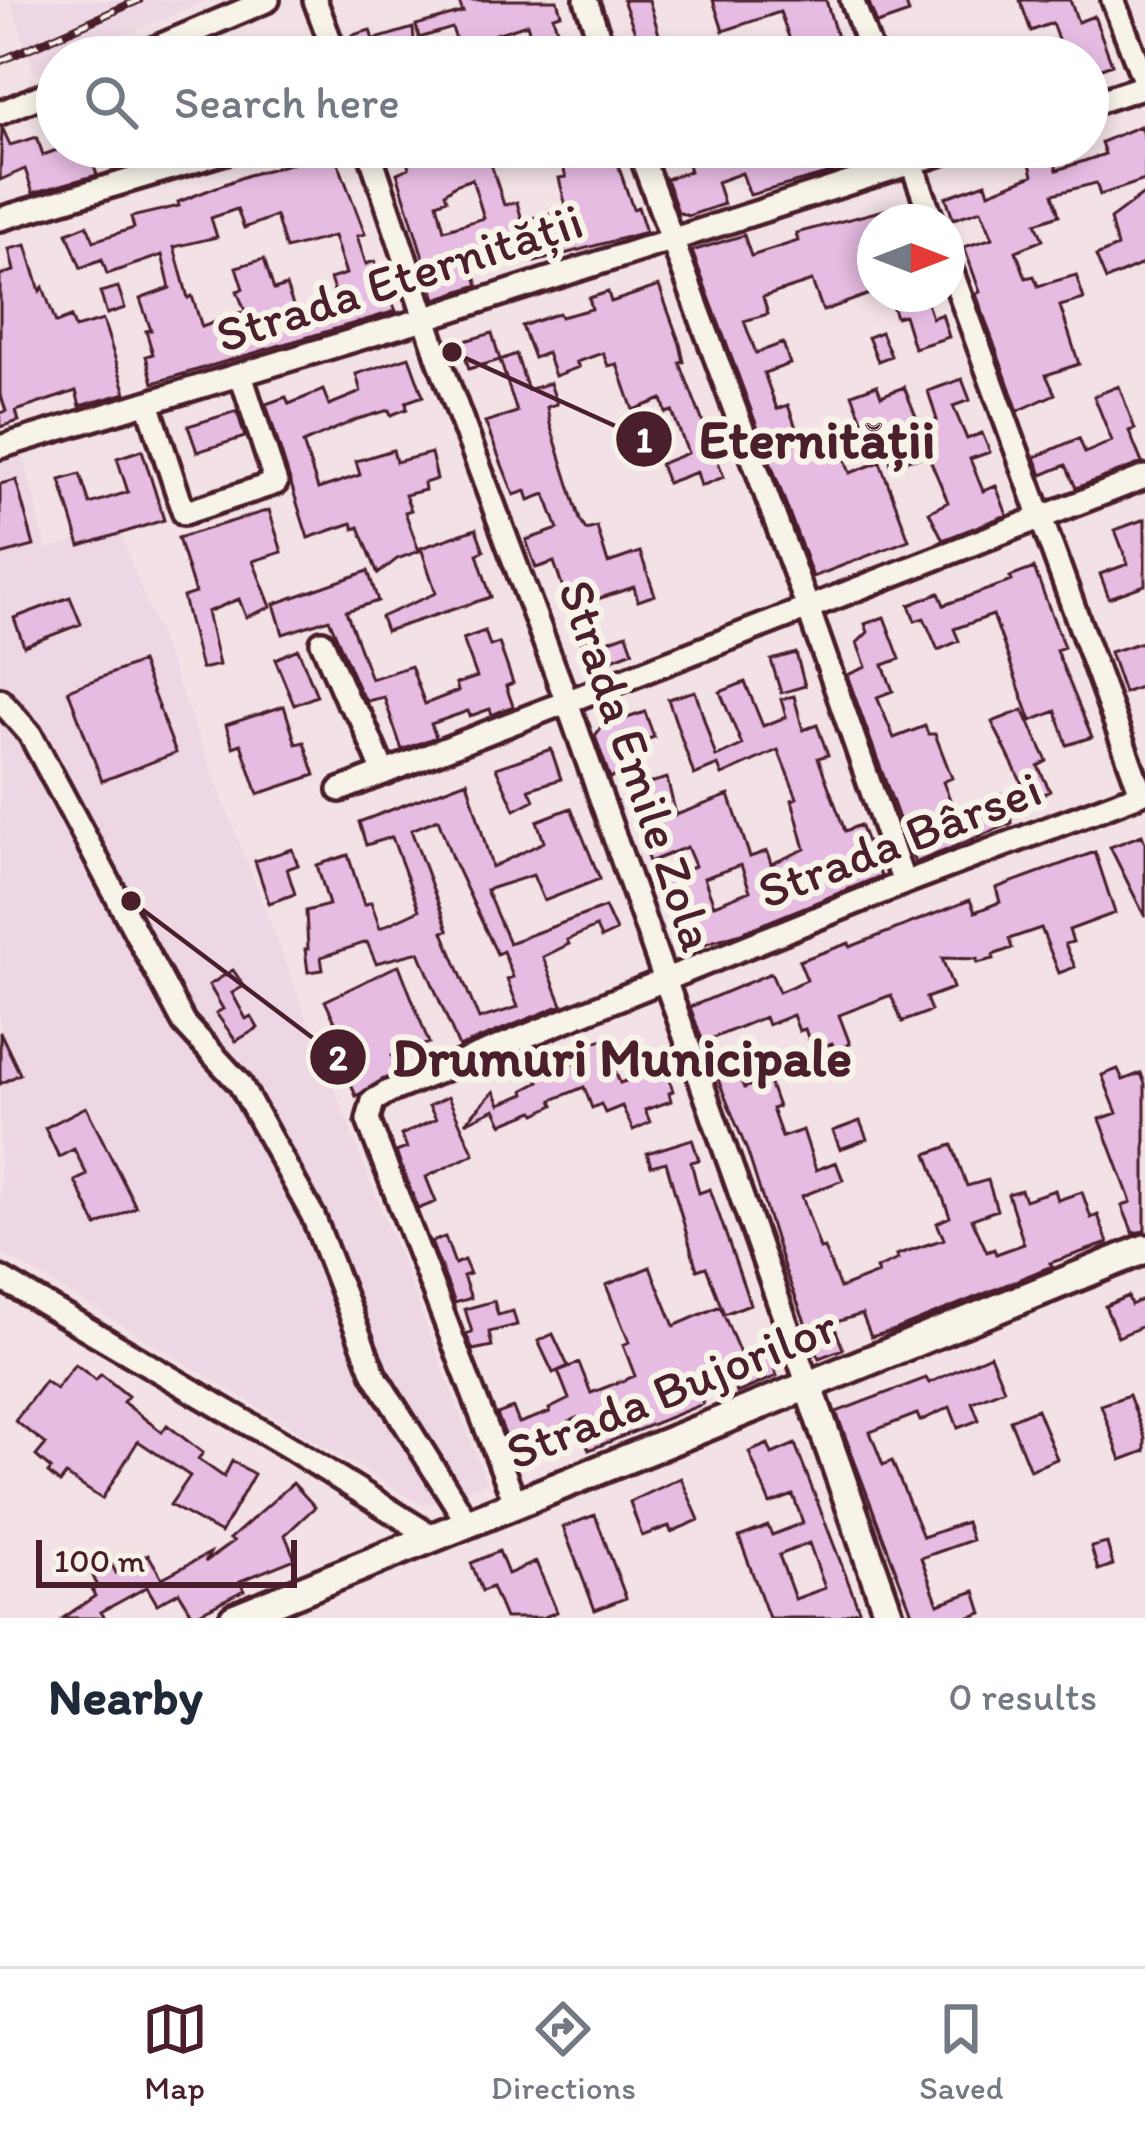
<!DOCTYPE html>
<html lang="en">
<head>
<meta charset="utf-8">
<style>
	body { margin:0; font-family:Itim,sans-serif; background:#f2f2f3; color:#1f2937 }
	.compass { position:absolute; left:857px; top:204px; width:108px; height:108px; border-radius:50%; background:#fff; box-shadow:0 6px 18px #0003; rotate:90deg }
	.scale { position:absolute; left:36px; bottom:30px; width:261px; box-sizing:border-box; padding-left:12px; border:6px solid #4a1f2b; border-top:0; font-size:33px; line-height:42px; white-space:nowrap; color:#4a1f2b; -webkit-text-stroke:9px #f7f3e8; paint-order:stroke }
	.list { margin:0; padding:0; list-style:none }
	h2 { display:flex; justify-content:space-between; align-items:center; height:156px; margin:0; padding:0 48px; font-size:51px }
	h2 small { font-size:39px; font-weight:400; color:#747a83 }
	.icon { flex:none; width:66px; height:66px; fill:none; stroke:currentColor; stroke-width:2; stroke-linecap:round; stroke-linejoin:round }
	.map { position:relative; flex:none; width:1145px; height:1618px; overflow:hidden }
	.search { position:absolute; background:#fff; box-shadow:0 6px 18px #0003; left:36px; right:36px; top:36px; height:132px; display:flex; align-items:center; gap:30px; box-sizing:border-box; padding:0 42px; border-radius:66px; color:#747a83; font-size:45px }
	.sheet { height:348px; background:#fff }
	nav { display:flex; justify-content:space-around; align-items:center; box-sizing:border-box; height:168px; border-top:3px solid #e0e1e3; background:#fff; font-size:33px; color:#747a83 }
	nav a { display:grid; justify-items:center; gap:6px }
	nav .on { color:#4a1f2b }
	.map>svg:first-child { display:block }
	.built { fill:#eed7e5 }
	.building { fill:#e6bce3; stroke:#4a1f2b; stroke-width:3; fill-rule:evenodd }
	.lines { fill:none; stroke-linecap:round; stroke-linejoin:round }
	.minor-casing { stroke:#4a1f2b; stroke-width:30 }
	.major-casing { stroke:#4a1f2b; stroke-width:36 }
	.minor { stroke:#f7f3e8; stroke-width:21 }
	.major { stroke:#f7f3e8; stroke-width:27 }
	.rail-casing { stroke:#4a1f2b; stroke-width:9 }
	.rail { stroke:#f7f3e8; stroke-width:4.5; stroke-dasharray:14; stroke-linecap:butt }
	.labels { text-anchor:middle; stroke-width:12; stroke-linejoin:round; paint-order:stroke }
	.street-label { font-size:51px; fill:#4a1f2b; stroke:#f7f3e8 }
	.leader { fill:none; stroke:#4a1f2b; stroke-width:4.5 }
	.callout-dot { fill:#4a1f2b; stroke:#f7f3e8; stroke-width:4.5 }
	.mark-label { font-size:36px; text-anchor:middle; font-weight:bold; fill:#fff }
	.callout-label { font-size:54px; text-anchor:middle; font-weight:bold; fill:#4a1f2b; stroke:#f7f3e8; stroke-width:12; stroke-linejoin:round; paint-order:stroke }
</style>
</head>
<body>
<div class="map">
<svg width="1145" height="1618" viewBox="0 0 1145 1618">
	<rect width="100%" height="100%" fill="#f2e2e6"/>
	<filter id="ink" filterUnits="userSpaceOnUse"><feTurbulence type="fractalNoise" baseFrequency=".00833" numOctaves="2"/><feDisplacementMap in="SourceGraphic" scale="24" xChannelSelector="R" yChannelSelector="G"/><feConvolveMatrix kernelMatrix="1 2 1 2 8 2 1 2 1" color-interpolation-filters="sRGB"/></filter>
	<g filter="url(#ink)">
		<path class="built" d="M 10,0 L 208,0 L 73,57 L 57,57 L 57,64 L 34,73 Z
			M 22,448 L 47,549 L 118,528 L 487,1483 L 423,1506 L 0,1252 L 0,455 Z"/>
		<path class="building" d="M 458,0 L 557,0 L 561,14 L 553,16 L 565,57 L 537,57 L 527,24 L 493,35 L 501,57 L 462,57 L 452,28 L 419,38 L 416,25 L 463,12 Z
			M 623,0 L 649,0 L 665,55 L 621,57 L 617,44 L 637,37 Z
			M 713,0 L 826,0 L 841,51 L 823,57 L 796,57 L 780,12 L 723,31 Z
			M 868,0 L 905,0 L 909,13 L 877,24 Z
			M 1020,0 L 1070,0 L 1078,22 L 1094,16 L 1112,64 L 1088,73 L 1088,57 L 1064,57 L 1052,23 L 1031,31 Z
			M 413,28 L 415,52 L 401,57 L 360,57 L 353,35 L 370,30 L 373,40 Z
			M 699,37 L 703,49 L 674,57 L 671,46 Z
			M 1140,126 L 1145,140 L 1145,180 L 1100,195 L 1096,183 L 1053,194 L 1059,215 L 1036,223 L 1043,240 L 1016,251 L 1026,278 L 1034,276 L 1038,286 L 1076,275 L 1084,299 L 1060,306 L 1079,364 L 1046,375 L 1055,394 L 1018,411 L 976,294 L 980,292 L 964,247 L 993,238 L 981,210 L 953,219 L 946,197 L 986,183 L 989,193 L 1033,175 L 1030,164 L 1053,157 L 1057,170 L 1105,154 L 1101,142 Z
			M 2,127 L 10,145 L 37,137 L 43,155 L 65,147 L 88,147 L 97,175 L 33,193 L 25,169 L 0,180 Z
			M 134,147 L 189,147 L 140,162 Z
			M 427,147 L 514,147 L 489,158 L 504,205 L 517,202 L 522,220 L 567,211 L 559,178 L 566,177 L 563,167 L 587,161 L 582,147 L 612,147 L 633,209 L 638,207 L 646,232 L 535,262 L 533,254 L 472,267 L 478,285 L 436,299 L 397,173 L 409,168 L 405,154 ZM 472,179 L 484,218 L 444,230 L 437,203 L 447,199 L 445,193 L 455,185 Z
			M 683,147 L 751,147 L 752,153 L 766,148 L 772,167 L 805,155 L 802,147 L 853,150 L 828,158 L 834,172 L 750,195 L 742,173 L 717,182 L 724,204 L 688,216 L 678,212 L 666,179 L 690,171 Z
			M 334,152 L 365,234 L 357,236 L 366,264 L 375,261 L 396,311 L 153,383 L 146,356 L 153,354 L 146,331 L 151,330 L 140,299 L 170,288 L 162,255 L 107,274 L 102,259 L 81,268 L 67,233 L 87,225 L 94,241 L 134,228 L 131,217 L 179,206 L 178,202 L 248,175 ZM 237,209 L 244,228 L 276,216 L 286,249 L 334,236 L 346,274 L 330,279 L 339,306 L 298,319 L 286,286 L 274,290 L 264,259 L 236,267 L 243,289 L 237,291 L 245,311 L 202,327 L 192,296 L 188,298 L 174,247 L 217,237 L 211,218 Z
			M 1145,193 L 1145,263 L 1106,280 L 1096,256 L 1117,247 L 1110,219 Z
			M 899,206 L 904,222 L 875,222 L 875,241 L 862,245 L 875,292 L 823,311 L 812,281 L 763,297 L 768,314 L 744,321 L 756,353 L 783,343 L 790,364 L 764,373 L 777,409 L 788,405 L 801,442 L 835,430 L 850,473 L 880,462 L 909,540 L 813,577 L 692,251 L 744,235 L 751,256 L 798,241 L 796,233 Z
			M 26,245 L 40,291 L 43,287 L 56,323 L 71,317 L 75,328 L 103,320 L 126,393 L 80,406 L 76,391 L 16,411 L 19,421 L 0,427 L 0,413 L 6,411 L 0,393 L 0,275 L 14,271 L 9,249 Z
			M 659,286 L 680,344 L 684,362 L 680,363 L 724,477 L 701,486 L 697,472 L 667,483 L 660,464 L 688,453 L 672,411 L 666,413 L 662,399 L 633,410 L 617,364 L 608,366 L 603,353 L 576,362 L 579,367 L 555,376 L 547,353 L 534,358 L 522,326 L 559,313 L 561,317 L 592,309 L 589,298 L 608,292 L 611,302 Z
			M 118,287 L 125,308 L 107,314 L 100,292 Z
			M 888,294 L 924,294 L 932,318 L 942,314 L 949,337 L 914,348 L 904,315 L 896,317 Z
			M 881,332 L 891,356 L 878,361 L 868,337 Z
			M 492,333 L 500,360 L 469,369 L 461,342 Z
			M 516,354 L 528,390 L 550,383 L 557,404 L 547,407 L 550,424 L 580,520 L 586,530 L 597,527 L 608,563 L 640,552 L 655,595 L 638,601 L 634,587 L 570,608 L 554,562 L 536,568 L 526,540 L 558,529 L 545,494 L 529,500 L 526,491 L 514,495 L 485,422 L 517,412 L 500,360 Z
			M 409,357 L 423,396 L 406,402 L 407,409 L 391,415 L 389,410 L 358,419 L 303,443 L 318,489 L 360,475 L 356,461 L 393,450 L 396,462 L 431,453 L 437,479 L 424,483 L 425,490 L 405,495 L 411,510 L 405,512 L 419,551 L 397,559 L 378,574 L 359,527 L 354,529 L 352,523 L 308,538 L 266,404 L 286,397 L 289,404 L 323,390 L 329,405 L 361,392 L 356,374 Z
			M 962,379 L 970,400 L 953,406 L 967,439 L 982,433 L 990,452 L 970,459 L 983,491 L 996,486 L 1007,515 L 943,540 L 929,512 L 948,502 L 928,455 L 891,464 L 881,426 L 871,430 L 867,418 L 862,420 L 852,394 L 877,385 L 881,396 L 904,387 L 920,426 L 937,420 L 928,391 Z
			M 1119,386 L 1135,429 L 1129,431 L 1142,463 L 1076,488 L 1066,465 L 1042,475 L 1035,457 L 1079,438 L 1085,453 L 1112,441 L 1094,396 Z
			M 237,411 L 245,437 L 197,452 L 188,426 Z
			M 142,450 L 164,520 L 80,546 L 60,480 L 80,474 L 90,504 L 128,492 L 117,458 Z
			M 16,480 L 34,546 L 0,555 L 0,484 Z
			M 269,510 L 282,552 L 253,561 L 271,607 L 246,617 L 239,599 L 207,612 L 219,665 L 201,669 L 183,597 L 195,593 L 178,538 Z
			M 1145,519 L 1145,585 L 1109,598 L 1100,574 L 1128,564 L 1115,530 Z
			M 476,529 L 484,551 L 477,554 L 491,597 L 386,631 L 381,617 L 436,593 L 421,548 Z
			M 1034,568 L 1064,647 L 1056,650 L 1092,737 L 1067,745 L 1056,711 L 1031,721 L 993,615 L 954,629 L 959,641 L 938,650 L 924,618 L 915,621 L 909,605 L 939,593 L 944,605 L 1012,581 L 1010,577 Z
			M 368,571 L 378,601 L 346,611 L 371,679 L 411,666 L 425,704 L 458,691 L 456,684 L 477,677 L 463,639 L 485,631 L 490,646 L 499,643 L 513,683 L 506,686 L 513,706 L 492,715 L 490,709 L 470,716 L 468,711 L 431,724 L 436,737 L 402,750 L 384,697 L 367,701 L 360,692 L 329,619 L 283,634 L 274,604 Z
			M 70,597 L 81,624 L 24,646 L 14,618 Z
			M 884,617 L 900,659 L 883,665 L 893,691 L 877,697 L 894,738 L 925,726 L 928,734 L 935,734 L 952,778 L 943,782 L 955,812 L 1001,794 L 1012,823 L 915,863 L 847,675 L 866,667 L 857,643 L 868,632 L 865,624 Z
			M 627,634 L 633,651 L 591,667 L 581,642 L 596,636 L 599,644 Z
			M 1145,641 L 1145,685 L 1124,693 L 1110,652 Z
			M 298,649 L 317,696 L 294,705 L 275,659 Z
			M 796,653 L 805,686 L 781,693 L 771,660 Z
			M 141,662 L 176,753 L 102,781 L 68,690 Z
			M 745,682 L 763,726 L 786,717 L 781,699 L 794,696 L 803,730 L 817,725 L 828,755 L 818,758 L 845,831 L 860,825 L 881,876 L 741,933 L 701,945 L 685,902 L 670,908 L 661,882 L 695,866 L 687,847 L 649,862 L 625,790 L 667,778 L 676,815 L 729,795 L 750,857 L 767,851 L 771,864 L 805,849 L 792,800 L 797,798 L 778,750 L 722,775 L 718,765 L 694,775 L 668,699 L 695,691 L 716,757 L 742,745 L 720,692 ZM 741,865 L 750,891 L 714,905 L 704,878 Z
			M 284,706 L 296,744 L 304,742 L 315,775 L 258,794 L 241,744 L 233,747 L 226,725 Z
			M 1023,710 L 1047,761 L 1038,766 L 1050,791 L 1030,800 L 992,722 Z
			M 645,712 L 654,737 L 632,745 L 625,759 L 628,772 L 610,778 L 595,736 L 601,727 Z
			M 551,749 L 561,779 L 529,789 L 534,800 L 515,810 L 496,768 Z
			M 467,781 L 492,867 L 544,842 L 537,821 L 571,808 L 600,879 L 544,901 L 533,875 L 486,890 L 509,943 L 605,907 L 616,931 L 601,938 L 596,927 L 567,940 L 569,944 L 543,957 L 562,1005 L 459,1047 L 419,952 L 376,963 L 367,942 L 321,957 L 323,970 L 308,972 L 305,949 L 308,949 L 306,911 L 329,905 L 317,865 L 348,855 L 364,905 L 371,902 L 380,928 L 419,910 L 392,837 L 366,845 L 359,822 ZM 438,819 L 452,858 L 497,954 L 503,951 L 513,977 L 507,979 L 518,1007 L 479,1019 L 443,932 L 448,930 L 411,830 Z
			M 1142,835 L 1145,843 L 1145,917 L 1110,847 Z
			M 292,849 L 298,865 L 287,869 L 295,894 L 269,903 L 255,861 Z
			M 1095,852 L 1115,913 L 1069,930 L 1073,942 L 1065,944 L 1075,967 L 1059,973 L 1041,928 L 1009,939 L 1012,948 L 993,955 L 994,959 L 977,963 L 977,959 L 942,958 L 953,988 L 926,998 L 931,1011 L 902,1022 L 891,995 L 839,1015 L 850,1044 L 835,1050 L 832,1043 L 813,1051 L 805,1029 L 799,1031 L 793,1015 L 768,1025 L 765,1017 L 703,1042 L 690,1007 L 771,973 L 779,992 L 807,980 L 799,961 L 849,943 L 850,947 L 970,900 L 975,912 L 1000,902 L 996,888 Z
			M 399,965 L 429,1043 L 392,1056 L 398,1072 L 356,1096 L 341,1059 L 337,1061 L 326,1038 L 340,1032 L 325,1001 Z
			M 233,970 L 244,986 L 232,993 L 246,1019 L 251,1016 L 258,1028 L 236,1041 L 216,1013 L 223,1009 L 209,985 Z
			M 0,1032 L 20,1074 L 0,1084 Z
			M 603,1039 L 620,1083 L 665,1067 L 673,1091 L 669,1093 L 671,1101 L 645,1110 L 650,1122 L 633,1130 L 622,1106 L 605,1113 L 601,1104 L 592,1108 L 584,1087 L 552,1100 L 554,1105 L 536,1114 L 534,1111 L 502,1124 L 495,1109 L 465,1123 L 494,1091 L 500,1104 L 525,1094 L 524,1090 L 539,1082 L 537,1078 L 575,1063 L 570,1052 Z
			M 1118,1069 L 1123,1080 L 1141,1073 L 1145,1084 L 1145,1231 L 1133,1233 L 1122,1206 L 1131,1202 L 1100,1119 L 1117,1113 L 1102,1075 Z
			M 737,1070 L 744,1088 L 768,1079 L 778,1107 L 772,1109 L 782,1137 L 803,1130 L 816,1170 L 836,1162 L 843,1180 L 802,1196 L 820,1249 L 824,1248 L 840,1288 L 878,1273 L 876,1269 L 898,1259 L 896,1255 L 944,1239 L 937,1223 L 950,1217 L 927,1154 L 952,1145 L 967,1186 L 988,1180 L 997,1210 L 972,1219 L 987,1252 L 994,1249 L 996,1254 L 1024,1244 L 1008,1194 L 1021,1190 L 1025,1200 L 1055,1190 L 1058,1200 L 1082,1192 L 1091,1218 L 1098,1215 L 1108,1243 L 1050,1263 L 1052,1266 L 895,1330 L 871,1337 L 862,1314 L 833,1323 L 843,1349 L 819,1358 L 785,1270 L 748,1153 L 717,1077 Z
			M 448,1097 L 474,1154 L 426,1177 L 436,1202 L 418,1209 L 396,1152 L 407,1148 L 401,1135 L 436,1119 L 429,1106 Z
			M 86,1107 L 136,1207 L 97,1226 L 75,1181 L 87,1175 L 74,1149 L 59,1157 L 45,1128 Z
			M 860,1121 L 867,1139 L 840,1149 L 833,1131 Z
			M 692,1139 L 699,1160 L 691,1162 L 699,1193 L 710,1189 L 750,1304 L 724,1314 L 706,1267 L 697,1270 L 666,1162 L 651,1166 L 647,1153 Z
			M 445,1237 L 455,1264 L 464,1260 L 470,1274 L 463,1276 L 471,1298 L 455,1303 L 431,1242 Z
			M 650,1267 L 674,1326 L 720,1306 L 744,1363 L 768,1353 L 777,1376 L 737,1393 L 734,1385 L 700,1396 L 703,1404 L 589,1450 L 577,1418 L 516,1448 L 518,1453 L 513,1455 L 497,1414 L 513,1408 L 519,1423 L 550,1412 L 549,1409 L 569,1399 L 558,1371 L 579,1363 L 591,1393 L 635,1376 L 623,1345 L 629,1342 L 606,1285 Z
			M 1128,1296 L 1131,1305 L 1145,1298 L 1145,1325 L 1118,1337 L 1105,1306 Z
			M 494,1301 L 498,1315 L 513,1311 L 517,1325 L 489,1332 L 492,1346 L 473,1350 L 466,1334 L 472,1332 L 465,1309 Z
			M 553,1334 L 568,1366 L 553,1373 L 538,1341 Z
			M 990,1355 L 1004,1389 L 972,1402 L 979,1420 L 958,1428 L 950,1407 L 920,1421 L 917,1414 L 870,1432 L 883,1465 L 892,1461 L 923,1537 L 966,1522 L 972,1540 L 921,1558 L 938,1604 L 975,1591 L 982,1613 L 967,1618 L 908,1618 L 912,1613 L 836,1412 L 926,1378 L 929,1383 Z
			M 75,1364 L 96,1380 L 101,1374 L 128,1396 L 123,1402 L 162,1432 L 167,1425 L 203,1453 L 198,1459 L 224,1477 L 232,1461 L 254,1474 L 221,1533 L 170,1505 L 190,1476 L 138,1441 L 102,1499 L 66,1475 L 60,1483 L 48,1473 L 51,1469 L 36,1456 L 46,1444 L 15,1421 L 45,1381 L 56,1389 Z
			M 1129,1395 L 1145,1438 L 1145,1451 L 1121,1460 L 1101,1405 Z
			M 1037,1409 L 1057,1459 L 1030,1470 L 1010,1420 Z
			M 768,1444 L 772,1454 L 795,1444 L 859,1610 L 838,1618 L 769,1618 L 739,1537 L 768,1526 L 772,1535 L 803,1523 L 793,1495 L 770,1504 L 749,1452 ZM 809,1543 L 825,1588 L 795,1599 L 779,1555 Z
			M 681,1478 L 699,1520 L 671,1532 L 669,1526 L 642,1536 L 630,1502 Z
			M 293,1483 L 315,1507 L 285,1535 L 295,1559 L 240,1581 L 244,1590 L 193,1616 L 179,1592 L 157,1604 L 147,1587 L 101,1612 L 105,1618 L 63,1618 L 95,1596 L 92,1590 L 98,1587 L 93,1576 L 112,1565 L 116,1573 L 148,1554 L 162,1578 L 210,1553 L 205,1562 L 234,1541 L 230,1539 Z
			M 595,1515 L 626,1598 L 595,1610 L 563,1527 Z
			M 1107,1543 L 1113,1565 L 1098,1570 L 1091,1547 Z
			M 499,1551 L 508,1574 L 536,1562 L 557,1612 L 542,1618 L 505,1618 L 492,1587 L 482,1591 L 471,1563 Z"/>
		<g class="lines">
			<g class="minor-casing">
				<path id="minor" d="M 315,0 L 336,57
					M 586,0 L 606,57
					M 852,0 L 873,57
					M 1113,0 L 1145,83
					M 134,57 L 268,0
					M 1088,105 L 1145,86
					M 0,113 L 57,89
					M 368,147 L 438,357 L 567,702 L 808,1385
					M 638,147 L 808,608 L 904,883
					M 906,147 L 933,222
					M 0,219 L 242,147
					M 947,259 L 1141,793
					M 148,403 L 184,513 L 276,483 L 241,375
					M 0,447 L 427,318 L 961,147
					M 322,642 L 347,700 L 361,718 L 384,773
					M 0,700 L 30,734 L 184,1023 L 240,1084 L 313,1216 L 374,1374 L 467,1522
					M 340,790 L 1145,477
					M 0,1278 L 292,1449 L 431,1536
					M 515,1502 L 368,1120 L 373,1101 L 388,1092 L 904,883 L 1145,792"/>
			</g>
			<g class="major-casing">
				<path id="major" d="M 808,1385 L 890,1618
					M 234,1618 L 1145,1249"/>
			</g>
			<use href="#minor" class="minor"/>
			<use href="#major" class="major"/>
			<g class="rail-casing">
				<path id="rail" d="M 0,61 L 139,0"/>
			</g>
			<use href="#rail" class="rail"/>
		</g>
	</g>
	<g class="labels">
		<g class="street-label">
			<text transform="translate(399 277) rotate(-18)" y="18">Strada Eternității</text>
			<text transform="translate(638 765) rotate(71)" y="18">Strada Emile Zola</text>
			<text transform="translate(899 839) rotate(-21)" y="18">Strada Bârsei</text>
			<text transform="translate(671 1388) rotate(-22)" y="18">Strada Bujorilor</text>
		</g>
	</g>
	<path class="leader" d="M452 352L644 439M131 901L338 1057"/>
	<g class="callout-dot">
		<circle cx="452" cy="352" r="12"/>
		<circle cx="131" cy="901" r="12"/>
		<circle cx="644" cy="439" r="30"/>
		<circle cx="338" cy="1057" r="30"/>
	</g>
	<g class="mark-label">
		<text x="644" y="452">1</text>
		<text x="338" y="1070">2</text>
	</g>
	<g class="callout-label">
		<text x="817" y="458">Eternității</text>
		<text x="622" y="1076">Drumuri Municipale</text>
	</g>
</svg>
<svg class="compass" viewBox="-18 -18 36 36"><path d="M0-13l5 13h-10z" fill="#e53935"/><path d="M0 13l5-13h-10z" fill="#747a83"/></svg>
<div class="scale">100 m</div>
<div class="search"><svg class="icon" aria-label="search" viewBox="0 0 24 24"><circle cx="10" cy="10" r="6"/><path d="M15 15l6 6"/></svg>Search here</div>
</div>
<section class="sheet">
<h2>Nearby<small>0 results</small></h2>
<ul class="list">
</ul>
</section>
<nav>
<a class="on"><svg class="icon" aria-label="map" viewBox="0 0 24 24"><path d="M3 6l6-2 6 2 6-2v14l-6 2-6-2-6 2zM9 4v14M15 6v14"/></svg>Map</a>
<a><svg class="icon" aria-label="directions" viewBox="0 0 24 24"><path d="M12 3l9 9-9 9-9-9zM9 14v-3h6M13 9l2 2-2 2"/></svg>Directions</a>
<a><svg class="icon" aria-label="saved" viewBox="0 0 24 24"><path d="M7 4h10v16l-5-4-5 4z"/></svg>Saved</a>
</nav>
</body>
</html>
